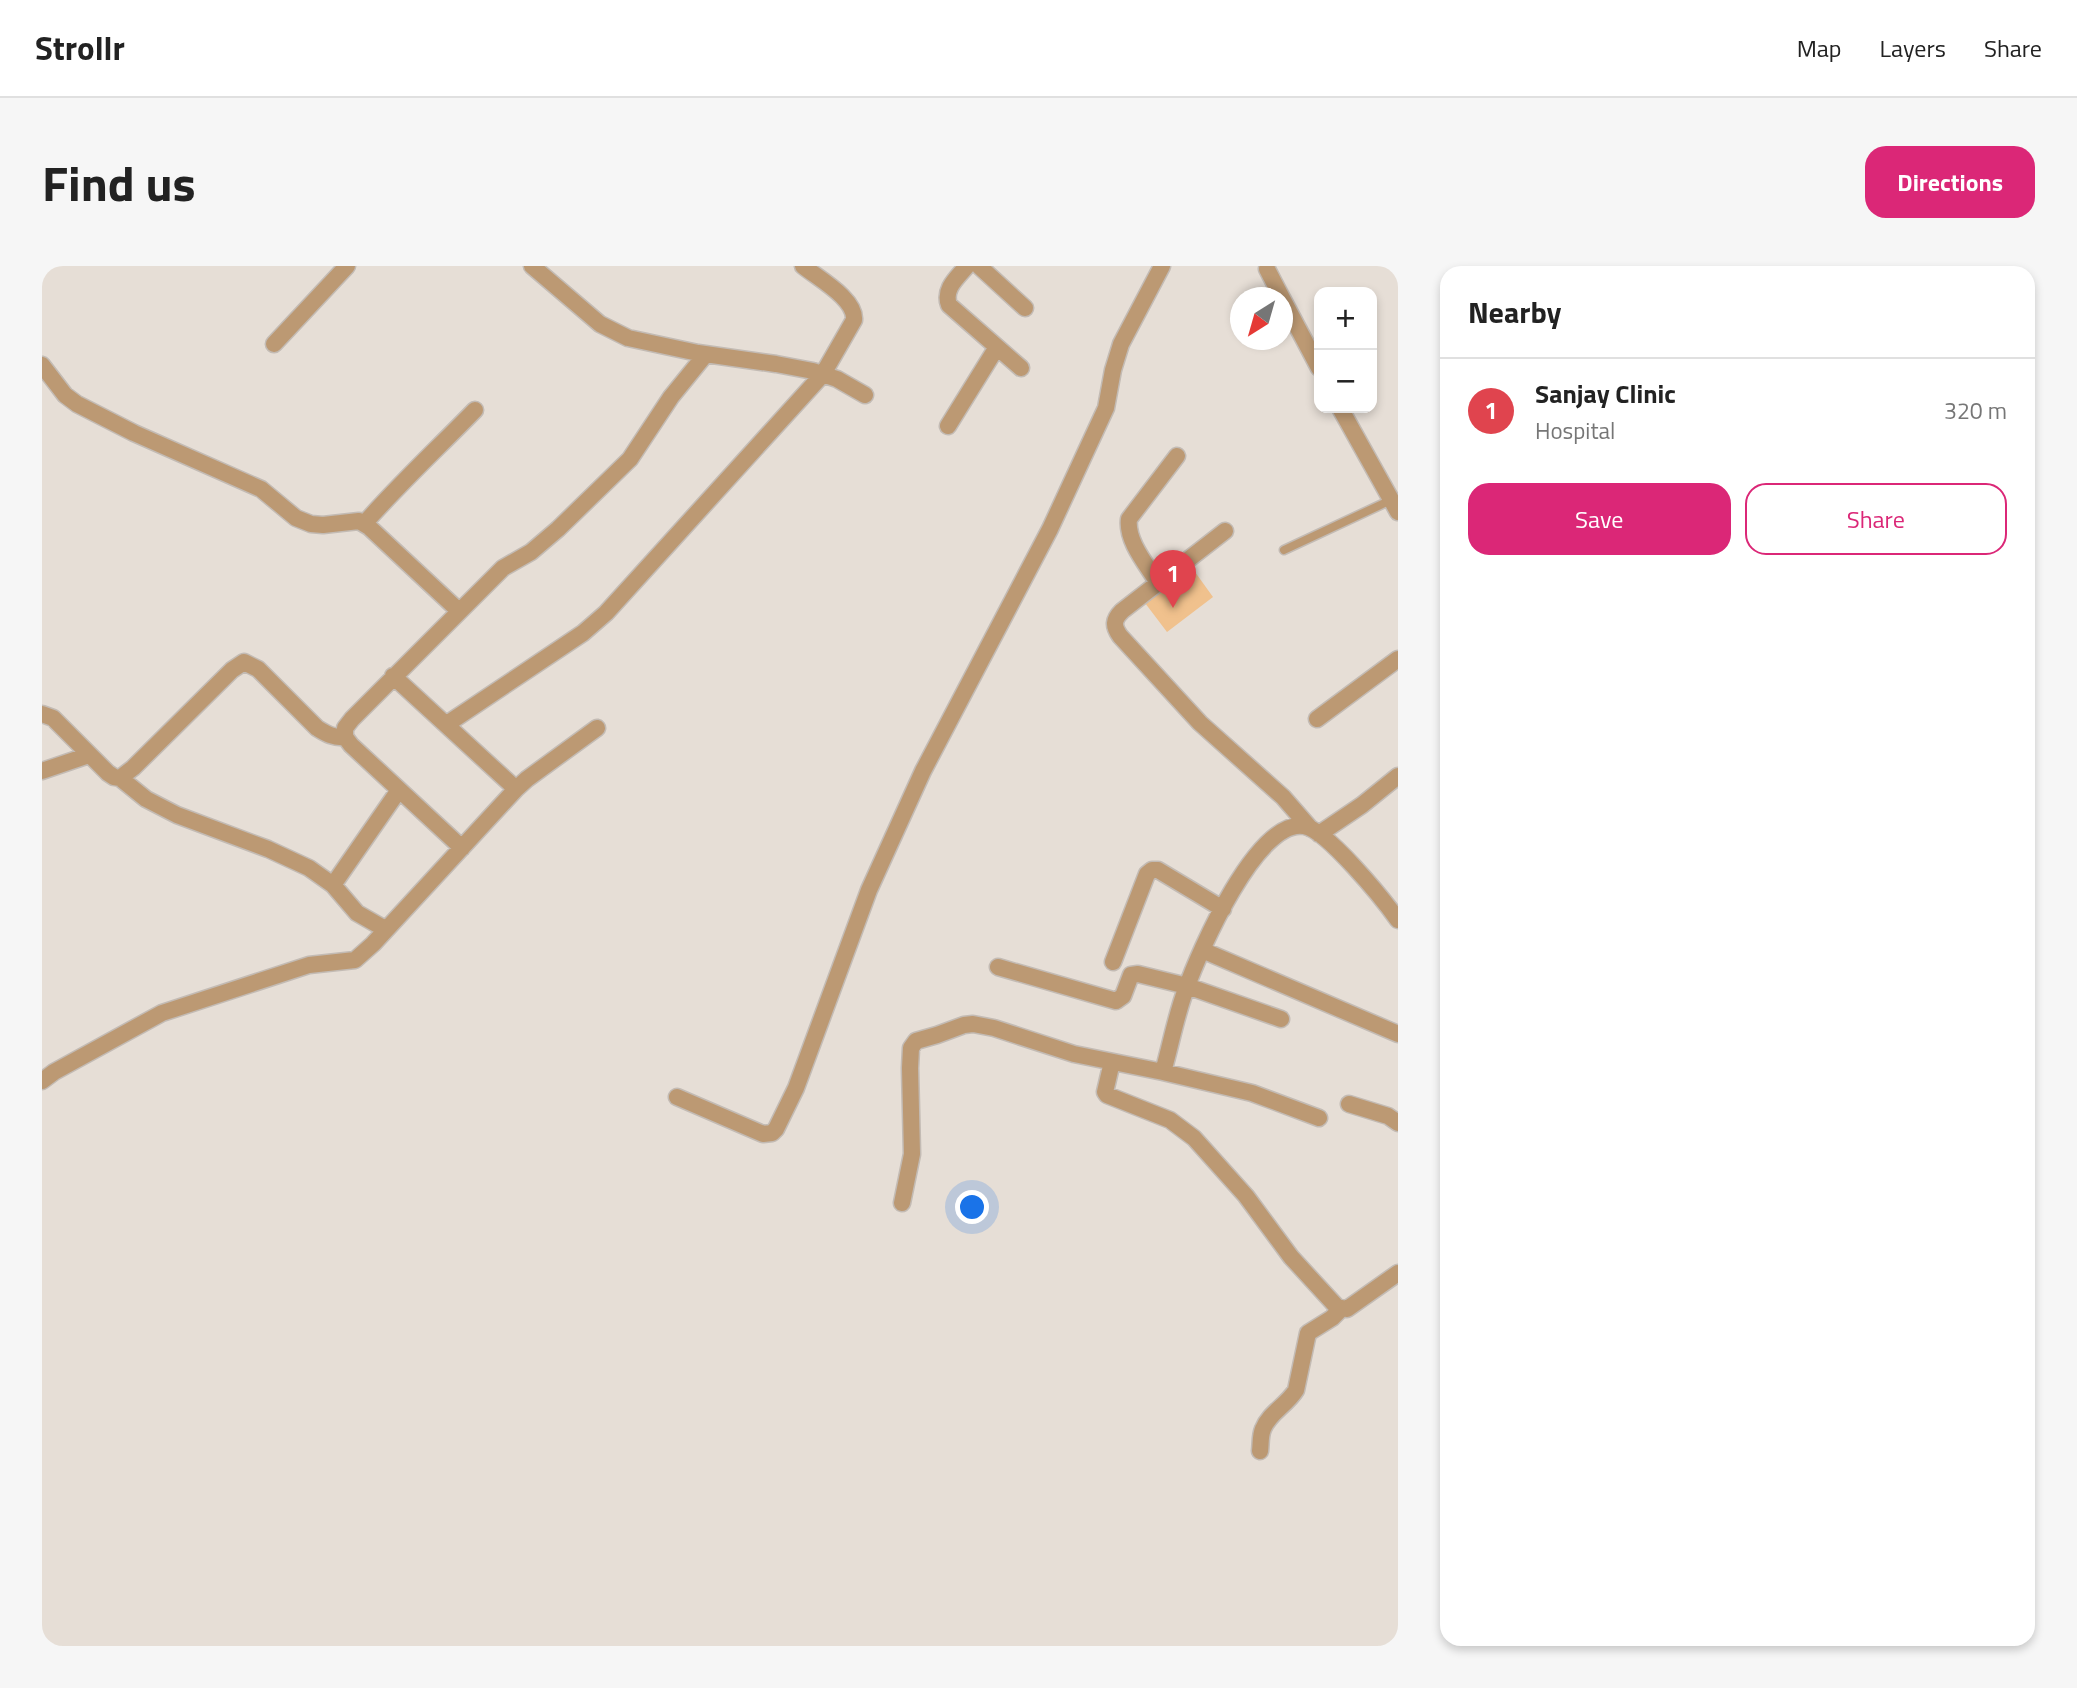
<!DOCTYPE html>
<html lang="en">
<head>
<meta charset="utf-8">
<style>
	body { margin:0; font-family:"Titillium Web",sans-serif; background:#f6f6f6; color:#222 }
	.controls { position:absolute; right:21px; top:21px; display:grid; overflow:hidden; border-radius:14px; box-shadow:0 4px 10px #0003 }
	.controls button { width:63px; height:63px; display:grid; place-items:center; padding:0; border:0; border-bottom:2px solid #e0e0e0; background:#fff; color:#222; font:35px sans-serif }
	.compass { position:absolute; left:1188px; top:21px; width:63px; height:63px; border-radius:50%; background:#fff; box-shadow:0 4px 10px #0003; rotate:217deg }
	.you { position:absolute; left:931px; top:942px; width:24px; height:24px; margin:-18px; border:5px solid #fff; border-radius:50%; background:#1a73e8; box-shadow:0 0 0 10px #1a73e833 }
	.badge { display:grid; place-items:center; width:46px; height:46px; border-radius:50%; background:#db2777; color:#fff; font-size:23px; font-weight:700 }
	.pin { position:absolute; translate:-50% -58px; filter:drop-shadow(0 2px 4px #0008) }
	.pin::after { content:''; position:absolute; top:37px; width:24px; height:21px; background:inherit; clip-path:polygon(0 0,100% 0,50% 100%) }
	.list { margin:0; padding:0; list-style:none }
	h2 { display:flex; justify-content:space-between; align-items:center; height:91px; margin:0; padding:0 28px; font-size:30px }
	h2 small { font-size:23px; font-weight:400; color:#767676 }
	.list li { display:grid; grid-template-columns:46px 1fr auto; gap:21px; align-items:center; box-sizing:border-box; height:105px; padding:0 28px; border-top:2px solid #e0e0e0 }
	.list b { display:block; font-size:26px; white-space:nowrap }
	.list p { margin:0; font-size:23px; white-space:nowrap; color:#767676 }
	.list em { font-size:23px; font-style:normal; color:#767676 }
	.actions { display:flex; gap:14px; padding:21px 28px }
	.actions a { flex:1; padding:16px 0; border:2px solid #db2777; border-radius:21px; text-align:center; font-size:24px; color:#db2777 }
	.actions .main { background:#db2777; color:#fff }
	.map { position:relative; flex:none; width:1356px; height:1380px; overflow:hidden; border-radius:21px }
	header { display:flex; align-items:center; gap:42px; box-sizing:border-box; height:98px; padding:0 35px; background:#fff; border-bottom:2px solid #e0e0e0 }
	header strong { font-size:33px }
	nav { display:flex; gap:38px; margin-inline-start:auto; font-size:24px }
	.intro { display:flex; align-items:center; justify-content:space-between; box-sizing:border-box; height:168px; padding:0 42px }
	h1 { margin:0; font-size:49px }
	.button { padding:18px 32px; border-radius:21px; background:#db2777; color:#fff; font-size:24px; font-weight:700 }
	main { display:flex; gap:42px; padding:0 42px }
	aside { flex:1; background:#fff; border-radius:21px; box-shadow:0 4px 10px #0003 }
	.map>svg:first-child { display:block }
	.building { fill:#f0c18d }
	.lines { fill:none; stroke-linecap:round; stroke-linejoin:round }
	.service-casing { stroke:#c3bbb4; stroke-width:11 }
	.minor-casing { stroke:#c3bbb4; stroke-width:19 }
	.service { stroke:#bc9973; stroke-width:8 }
	.minor { stroke:#bc9973; stroke-width:16 }
</style>
</head>
<body>
<header>
<strong>Strollr</strong>
<nav><a>Map</a><a>Layers</a><a>Share</a></nav>
</header>
<div class="intro"><h1>Find us</h1><a class="button">Directions</a></div>
<main>
<div class="map">
<svg width="1356" height="1380" viewBox="0 0 1356 1380">
	<rect width="100%" height="100%" fill="#e6ded6"/>
	<path class="building" d="M 1153,306 L 1171,331 L 1125,366 L 1100,333 L 1135,307 L 1141,315 Z"/>
	<g class="lines">
		<g class="service-casing">
			<path id="service" d="M 1242,284 L 1349,234"/>
		</g>
		<g class="minor-casing">
			<path id="minor" d="M 490,0 L 558,58 L 586,72 L 656,87 L 734,98 L 771,105 L 795,113 L 823,129
				M 925,0 C 915,12 901,23 907,39 L 979,102
				M 937,0 L 983,42
				M 1225,3 L 1240,32
				M 1240,32 L 1277,102
				M 232,78 L 305,0
				M 0,99 L 23,129 L 35,138 L 92,167 L 219,223 L 254,252 L 269,258 L 281,259 L 317,255 L 327,261 L 417,345
				M 1298,142 L 1356,246
				M 906,160 L 955,81
				M 322,258 C 357,218 396,182 433,144
				M 1183,265 L 1080,345 C 1071,354 1071,360 1078,370 L 1158,457 L 1241,531 L 1268,562
				M 1116,317 C 1105,299 1084,275 1087,253 L 1135,190
				M 351,410 L 474,523
				M 0,448 L 11,452 L 66,507 L 72,511 L 78,512 L 91,502 L 190,404 L 202,396 L 216,403 L 275,462 C 285,468 291,472 303,471
				M 1275,453 L 1356,393
				M 405,458 L 541,367 L 564,347 L 781,108 L 812,54 C 814,33 777,13 761,0
				M 0,505 L 47,489
				M 78,512 L 104,533 L 135,549 L 226,583 L 267,602 L 291,619 L 315,647 L 343,663
				M 1277,568 L 1320,539 L 1356,510
				M 420,582 L 309,479 L 303,471 L 303,462 L 310,453 L 461,302 L 489,286 L 516,263 L 588,193 L 629,131 L 664,88
				M 291,619 L 357,524
				M 1160,684 L 1356,768
				M 1071,696 L 1105,608 L 1110,604 L 1116,604 L 1181,643
				M 956,701 L 1074,735 L 1081,730 L 1089,709 L 1096,708 L 1145,720 L 1239,753
				M 1070,796 L 1063,826 L 1065,829 L 1128,854 L 1152,872 L 1204,930 L 1249,991 L 1295,1041 L 1305,1043 L 1356,1007
				M 0,815 L 12,806 L 120,747 L 267,699 L 313,694 L 331,678 L 474,523 L 485,513 L 555,462
				M 635,831 L 721,868 L 730,867 L 734,863 L 754,822 L 827,624 L 881,505 L 1008,263 L 1064,142 L 1071,104 L 1079,78 L 1120,0
				M 1307,838 L 1346,850 L 1356,857
				M 1277,852 L 1210,827 L 1121,806 C 1129,778 1134,749 1144,723 C 1157,686 1215,552 1262,560 C 1285,564 1341,633 1356,654
				M 860,937 L 870,888 L 868,802 L 869,782 L 874,775 L 895,769 L 922,759 L 931,758 L 952,762 L 1032,788 L 1121,806
				M 1218,1185 C 1219,1178 1218,1170 1221,1163 C 1227,1147 1245,1139 1254,1124 L 1266,1067 L 1290,1052 L 1299,1043"/>
		</g>
		<use href="#service" class="service"/>
		<use href="#minor" class="minor"/>
	</g>
</svg>
<div class="controls">
<button>+</button>
<button>−</button>
</div>
<svg class="compass" viewBox="-18 -18 36 36"><path d="M0-13l5 13h-10z" fill="#e53935"/><path d="M0 13l5-13h-10z" fill="#767676"/></svg>
<div class="you"></div>
<div class="pin badge" style="left:1131px;top:342px;background:#e0444e">1</div>
</div>
<aside>
<h2>Nearby<small></small></h2>
<ul class="list">
<li><span class="badge" style="background:#e0444e">1</span><div><b>Sanjay Clinic</b><p>Hospital</p></div><em>320 m</em></li>
</ul>
<div class="actions"><a class="main">Save</a><a>Share</a></div>
</aside>
</main>
</body>
</html>
